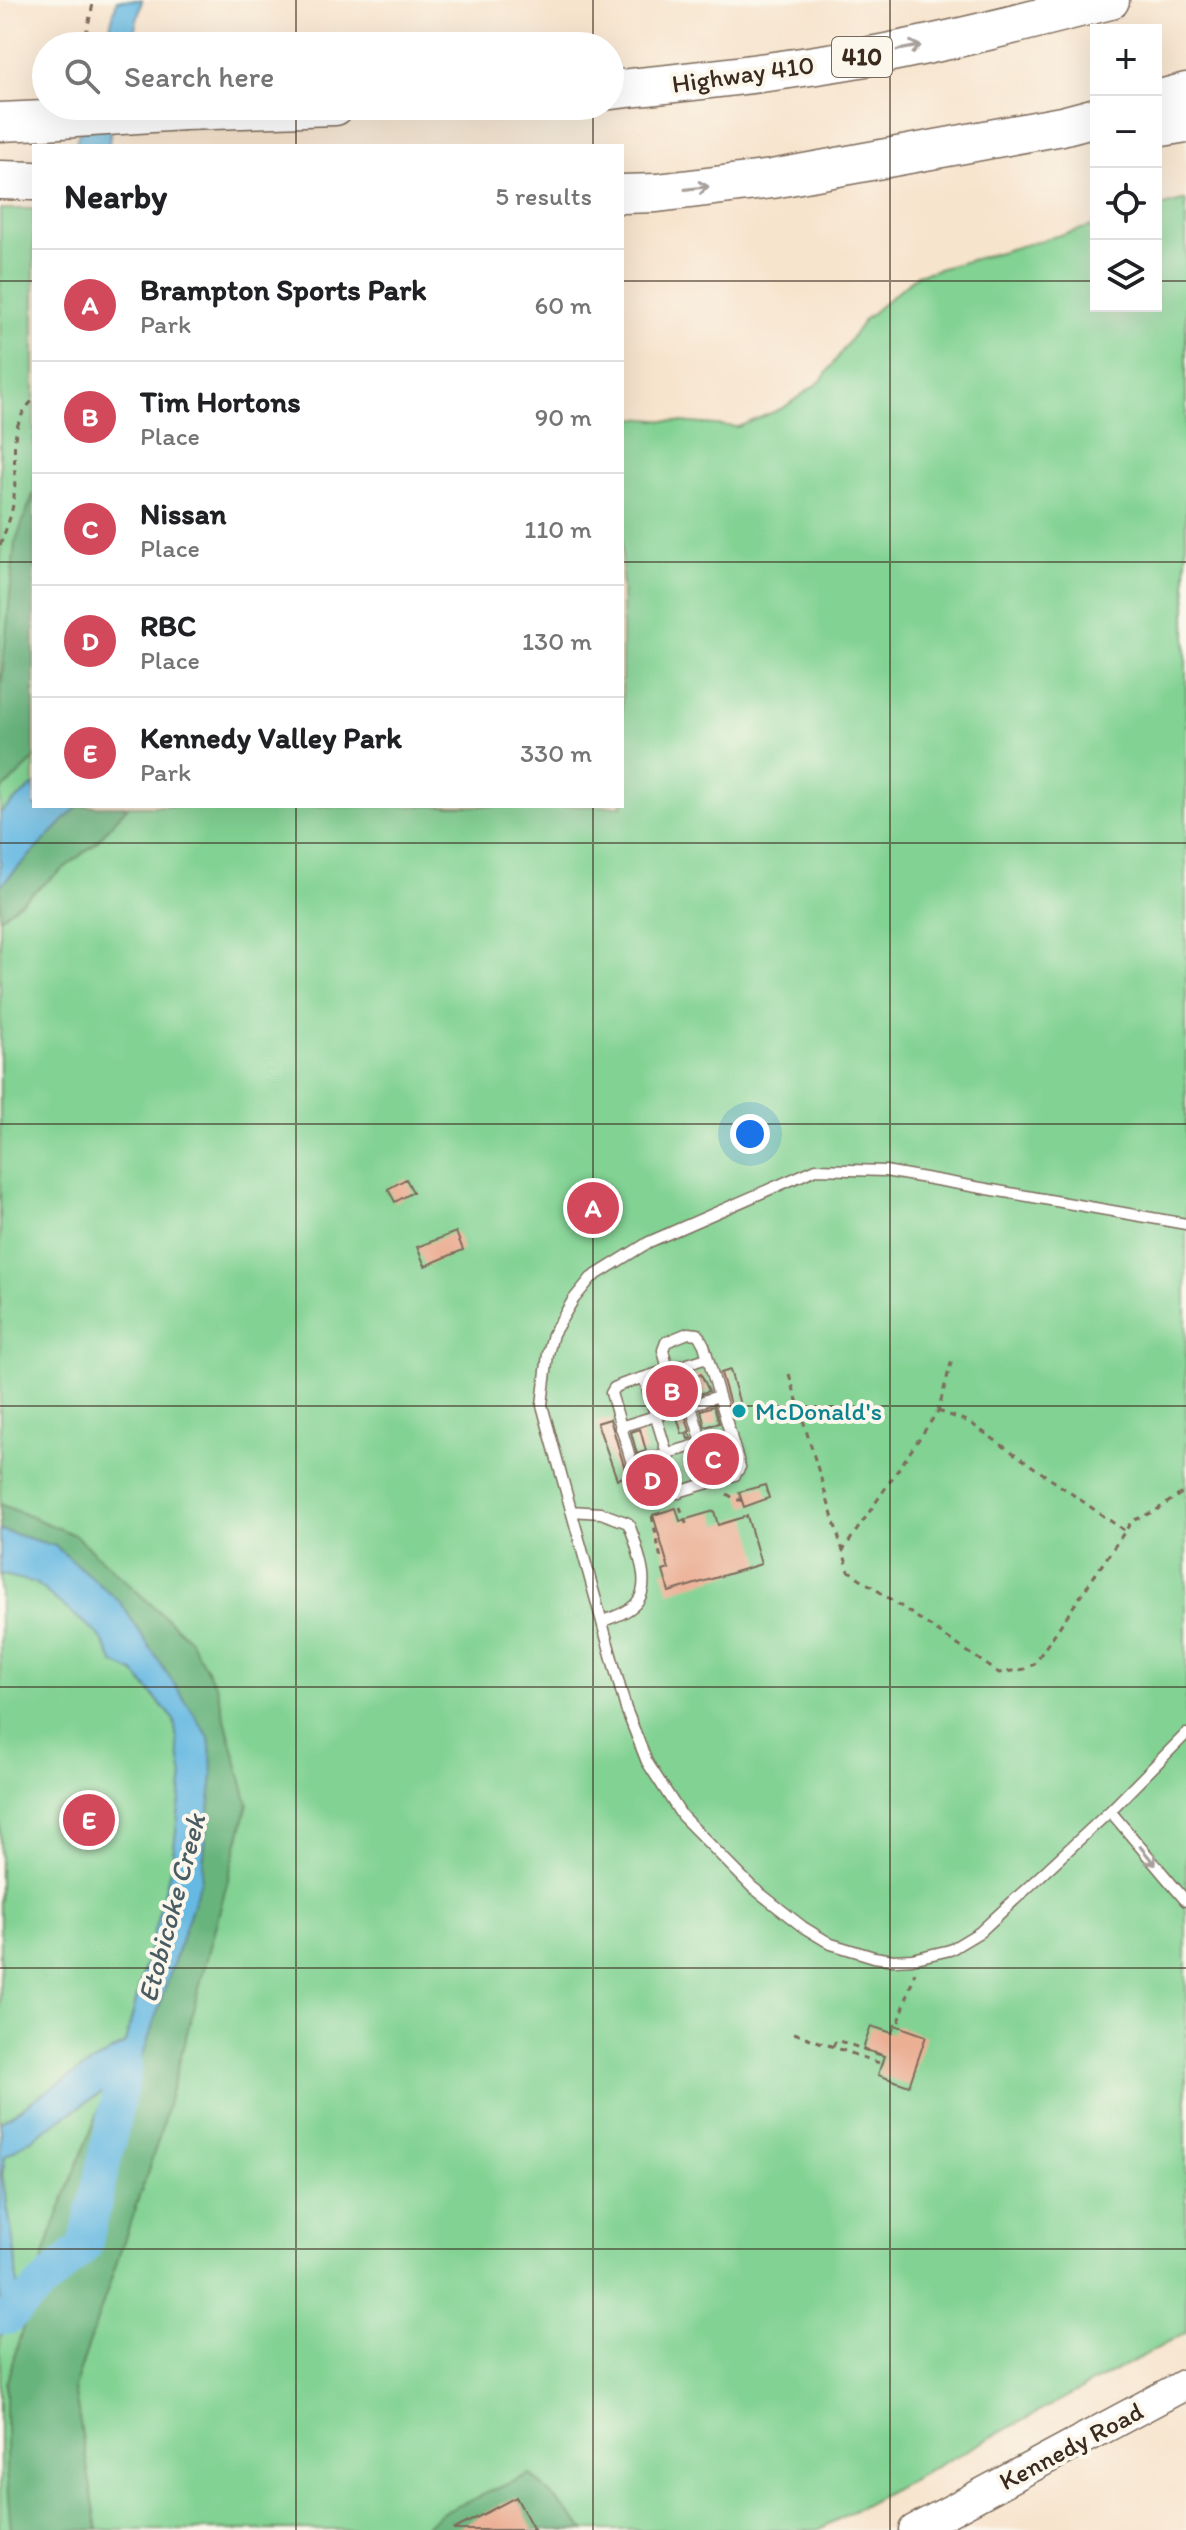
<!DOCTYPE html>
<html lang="en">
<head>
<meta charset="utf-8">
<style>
	body { margin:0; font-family:Itim,sans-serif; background:#f6f6f6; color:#202124 }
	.controls { position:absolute; right:24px; top:24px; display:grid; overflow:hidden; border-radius:0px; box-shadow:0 8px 32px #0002 }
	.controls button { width:72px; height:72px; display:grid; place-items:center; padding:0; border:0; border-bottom:2px solid #e0e0e0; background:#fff; color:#202124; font:40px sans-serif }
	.you { position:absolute; left:750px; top:1134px; width:28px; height:28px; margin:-20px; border:6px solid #fff; border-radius:50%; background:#1a73e8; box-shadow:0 0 0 12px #1a73e833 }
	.badge { display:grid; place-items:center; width:52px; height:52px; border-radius:50%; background:#d1495b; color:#fff; font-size:26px; font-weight:700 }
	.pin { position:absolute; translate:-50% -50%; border:4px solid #fff; box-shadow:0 2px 8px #0006 }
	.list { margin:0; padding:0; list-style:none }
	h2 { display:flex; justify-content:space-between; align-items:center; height:104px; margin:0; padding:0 32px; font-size:34px }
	h2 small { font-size:26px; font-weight:400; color:#757577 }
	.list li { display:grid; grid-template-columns:52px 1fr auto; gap:24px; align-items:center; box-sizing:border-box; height:112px; padding:0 32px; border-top:2px solid #e0e0e0 }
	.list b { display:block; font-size:30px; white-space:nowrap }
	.list p { margin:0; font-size:26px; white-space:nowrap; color:#757577 }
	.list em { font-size:26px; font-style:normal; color:#757577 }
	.icon { flex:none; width:44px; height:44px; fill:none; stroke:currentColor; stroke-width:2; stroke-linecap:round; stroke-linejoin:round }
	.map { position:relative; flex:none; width:1186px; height:2530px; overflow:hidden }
	.search { position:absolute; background:#fff; box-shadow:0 8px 32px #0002; left:32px; top:32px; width:592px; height:88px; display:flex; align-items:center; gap:20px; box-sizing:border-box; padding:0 28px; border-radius:44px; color:#757577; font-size:30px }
	.panel { position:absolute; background:#fff; box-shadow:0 8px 32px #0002; left:32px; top:144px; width:592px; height:664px; border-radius:0px }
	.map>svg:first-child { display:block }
	.green { fill:#81d293; stroke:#5e7e58; stroke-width:2 }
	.forest { fill:#68b47d; stroke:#526f4e; stroke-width:2 }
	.water { fill:#66b9e2; stroke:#507280; stroke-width:2 }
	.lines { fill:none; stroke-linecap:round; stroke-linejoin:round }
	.river { stroke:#66b9e2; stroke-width:34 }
	.building { fill:#ebaf94 }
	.service-casing { stroke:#7d6b5b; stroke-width:13 }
	.secondary-casing { stroke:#7d6b5b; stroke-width:33 }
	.motorway-casing { stroke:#7d6b5b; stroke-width:41 }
	.path { stroke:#7d6b5b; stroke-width:3; stroke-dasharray:6 6; stroke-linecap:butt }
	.service { stroke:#fff; stroke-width:10 }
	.secondary { stroke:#fff; stroke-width:30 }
	.motorway { stroke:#fff; stroke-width:38 }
	.motorway-bridge-casing { stroke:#7d6b5b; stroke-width:41; stroke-linecap:butt }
	.motorway-bridge { stroke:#fff; stroke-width:38 }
	.oneway { stroke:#a79f9a }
	.grid { fill:none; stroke:#3b2a1e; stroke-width:2; stroke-opacity:0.55 }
	.culture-dot { fill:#0f9aa8; stroke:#fbf7ec; stroke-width:3 }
	.labels { text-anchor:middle; stroke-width:8; stroke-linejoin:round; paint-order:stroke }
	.shield { fill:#fbf7ec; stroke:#75685c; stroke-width:2 }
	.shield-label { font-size:24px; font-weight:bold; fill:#3b2a1e }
	.street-label { font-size:26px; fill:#3b2a1e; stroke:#fbf7ec }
	.culture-label { font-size:26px; fill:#0d838f; stroke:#fbf7ec; text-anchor:start }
	.water-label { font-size:28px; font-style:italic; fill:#4a5c63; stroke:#fbf7ec }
</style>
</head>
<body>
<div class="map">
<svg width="1186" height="2530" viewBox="0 0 1186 2530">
	<rect width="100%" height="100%" fill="#fbf7ec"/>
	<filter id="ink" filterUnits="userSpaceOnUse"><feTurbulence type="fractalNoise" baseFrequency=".0125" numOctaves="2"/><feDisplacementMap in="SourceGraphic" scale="16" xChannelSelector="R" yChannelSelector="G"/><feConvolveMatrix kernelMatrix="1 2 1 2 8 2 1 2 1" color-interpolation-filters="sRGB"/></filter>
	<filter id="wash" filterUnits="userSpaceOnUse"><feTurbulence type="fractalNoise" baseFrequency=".006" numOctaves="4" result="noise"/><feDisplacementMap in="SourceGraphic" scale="32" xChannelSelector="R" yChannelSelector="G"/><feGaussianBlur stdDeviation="1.8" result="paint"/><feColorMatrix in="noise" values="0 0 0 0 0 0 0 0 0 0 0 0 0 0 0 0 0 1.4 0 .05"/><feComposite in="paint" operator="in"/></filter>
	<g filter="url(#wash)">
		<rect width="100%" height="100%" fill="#f7e4cd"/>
		<path class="green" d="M 1186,200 L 1186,2333 L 818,2530 L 0,2530 L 0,2336 L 19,2317 L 15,2253 L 2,2175 L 5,2156 L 107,2089 L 142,2058 L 213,1775 L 55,1546 L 0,1530 L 0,886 L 78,806 L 622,806 L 622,417 L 738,427 L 783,408 L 821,381 L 864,320 L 917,275 L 1096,225 L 1096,306 L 1156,306 L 1156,208 Z
			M 0,209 L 34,209 L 34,785 L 0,813 Z
			M 0,1574 L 35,1582 L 100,1636 L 114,1663 L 134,1672 L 174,1720 L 183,1777 L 172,1863 L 125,2043 L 45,2092 L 0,2123 Z"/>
		<path class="forest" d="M 34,492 L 34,760 L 0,792 L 0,697 L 15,543 Z
			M 78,806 L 128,806 L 95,844 L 0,918 L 0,886 Z
			M 0,1504 L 75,1535 L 189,1639 L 216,1686 L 248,1804 L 159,2138 L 74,2388 L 98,2530 L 11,2530 L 6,2474 L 6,2384 L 51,2233 L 107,2089 L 142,2057 L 201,1880 L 213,1775 L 209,1737 L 55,1546 L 0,1530 Z
			M 530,2474 L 586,2530 L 420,2530 L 442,2513 Z"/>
		<path class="water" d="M 117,0 L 142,0 L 131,46 L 105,46 Z
			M 87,106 L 117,106 L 108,146 L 75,146 Z
			M 34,785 L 34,806 L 78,806 L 0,886 L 0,813 Z
			M 0,1530 L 55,1546 L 120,1602 L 209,1737 L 213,1775 L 201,1880 L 142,2058 L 107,2089 L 5,2156 L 2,2175 L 15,2253 L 19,2317 L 0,2336 L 0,2123 L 45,2092 L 125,2043 L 172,1863 L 183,1777 L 174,1720 L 134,1672 L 114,1663 L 100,1636 L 35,1583 L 0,1574 Z"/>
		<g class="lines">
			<path class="river" d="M 7,2318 L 85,2246 L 126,2064"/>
		</g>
		<g id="blocks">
			<path class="building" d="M 406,1179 L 413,1192 L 395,1202 L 388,1189 Z
				M 456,1232 L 463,1250 L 425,1266 L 417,1247 Z
				M 730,1370 L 743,1415 L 734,1418 L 721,1373 Z
				M 701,1374 L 709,1391 L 696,1395 L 691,1377 Z
				M 675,1382 L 681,1400 L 673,1402 L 667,1384 Z
				M 714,1406 L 719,1423 L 705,1427 L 701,1410 Z
				M 685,1415 L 690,1431 L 688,1432 L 692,1438 L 688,1439 L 686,1433 L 682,1434 L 677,1417 Z
				M 610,1419 L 627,1476 L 617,1479 L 597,1423 Z
				M 640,1429 L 646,1451 L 637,1454 L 631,1432 Z
				M 716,1448 L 728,1454 L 729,1459 L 725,1466 L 698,1471 L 693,1454 Z
				M 765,1485 L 769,1498 L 744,1507 L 739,1492 Z
				M 676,1508 L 680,1521 L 714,1511 L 718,1525 L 747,1516 L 761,1564 L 669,1592 L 663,1571 L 669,1569 L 653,1515 Z
				M 895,2025 L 926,2036 L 909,2086 L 878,2075 L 884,2056 L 863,2049 L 871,2026 L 892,2033 Z
				M 516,2497 L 534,2530 L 453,2530 Z"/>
		</g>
	</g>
	<g filter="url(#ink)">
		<use href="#blocks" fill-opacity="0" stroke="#7d6b5b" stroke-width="2"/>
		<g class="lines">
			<g class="service-casing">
				<path id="service" d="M 1186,1224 L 885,1171 L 816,1169 L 649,1242 L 591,1278 L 573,1300 L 553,1334 L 548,1354 L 542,1405 L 626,1709 L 647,1762 L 682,1816 L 752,1887 L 803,1927 L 831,1944 L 874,1957 L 893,1960 L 912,1959 L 950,1950 L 980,1932 L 1110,1811 L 1186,1734
					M 679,1366 L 702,1443
					M 668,1370 L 663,1350 L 666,1342 L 688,1333 L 698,1334 L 704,1345 L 740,1467 L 735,1475 L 648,1501 L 641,1494 L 611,1393 L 614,1388 L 623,1384 L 707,1358
					M 644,1378 L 679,1493
					M 620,1427 L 719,1396
					M 631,1464 L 731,1435
					M 571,1511 L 601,1513 L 628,1523 C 634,1535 637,1548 640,1560 C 651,1598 636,1611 602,1621
					M 1110,1811 L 1186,1901"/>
			</g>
			<g class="secondary-casing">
				<path id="secondary" d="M 914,2530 L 1186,2384"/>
			</g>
			<g class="motorway-casing">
				<path id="motorway" d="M 610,90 C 696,81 780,72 865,57 C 948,42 1029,21 1110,0
					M 1156,100 L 1186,92
					M 183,111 L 335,106
					M 0,122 L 45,120
					M 1156,128 L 1186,123
					M 0,180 L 34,181
					M 622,194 L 657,193 L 772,179 L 1062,126 L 1096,117"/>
			</g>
			<path class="path" d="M 83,46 L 94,0
				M 0,545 C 6,529 13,513 14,496 C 18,460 5,427 34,399
				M 789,1374 L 849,1571 L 999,1673 L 1025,1669 L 1034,1664 L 1132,1521 L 1155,1511 L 1182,1493
				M 938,1411 L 969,1422 L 1125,1531
				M 727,1494 L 736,1500 L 742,1500
				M 680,1507 L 687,1526
				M 652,1516 L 661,1559
				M 842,1552 L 938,1411 L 953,1356
				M 899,2022 L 915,1972
				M 794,2033 L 879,2063
				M 833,2047 L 836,2040 L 881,2055"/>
			<use href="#service" class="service"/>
			<use href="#secondary" class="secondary"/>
			<use href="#motorway" class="motorway"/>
			<g class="motorway-bridge-casing">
				<path id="motorway-bridge" d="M 45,120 L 183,111"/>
			</g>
			<use href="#motorway-bridge" class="motorway-bridge"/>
		</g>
		<defs><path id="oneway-shaft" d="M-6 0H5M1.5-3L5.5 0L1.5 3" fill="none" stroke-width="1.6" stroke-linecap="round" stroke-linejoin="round" transform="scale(2)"/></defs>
		<g class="oneway">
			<use href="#oneway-shaft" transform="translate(909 48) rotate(-11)"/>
			<use href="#oneway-shaft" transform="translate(697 188) rotate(-7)"/>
			<use href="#oneway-shaft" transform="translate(1148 1856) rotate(50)"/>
		</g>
	</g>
	<path class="grid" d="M 296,0 L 296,46M 593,0 L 593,46M 890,0 L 890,2530M 296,106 L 296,146M 593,106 L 593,146M 0,281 L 34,281M 622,281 L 1096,281M 1156,281 L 1186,281M 0,562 L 34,562M 622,562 L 1186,562M 296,806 L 296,2530M 593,806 L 593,2530M 0,843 L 1186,843M 0,1124 L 1186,1124M 0,1406 L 1186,1406M 0,1687 L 1186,1687M 0,1968 L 1186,1968M 0,2249 L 1186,2249"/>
	<circle class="culture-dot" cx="739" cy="1411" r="8"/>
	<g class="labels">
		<rect class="shield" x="832" y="37" width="60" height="40" rx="6"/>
		<g class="shield-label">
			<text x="862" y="65">410</text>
		</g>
		<g class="street-label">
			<text transform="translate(743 74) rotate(-8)" y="9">Highway 410</text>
			<text transform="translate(1071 2446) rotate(-28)" y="9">Kennedy Road</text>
		</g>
		<g class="culture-label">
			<text x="755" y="1420">McDonald's</text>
		</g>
		<g class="water-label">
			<text transform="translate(171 1908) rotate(-75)" y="10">Etobicoke Creek</text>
		</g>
	</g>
</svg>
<div class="controls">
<button>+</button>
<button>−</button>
<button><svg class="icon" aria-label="locate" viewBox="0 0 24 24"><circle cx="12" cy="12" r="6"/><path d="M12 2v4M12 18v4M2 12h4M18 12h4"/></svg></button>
<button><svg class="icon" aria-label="layers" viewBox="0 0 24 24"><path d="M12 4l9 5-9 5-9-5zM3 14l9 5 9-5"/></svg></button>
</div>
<div class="you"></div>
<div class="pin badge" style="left:593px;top:1208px">A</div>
<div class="pin badge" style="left:672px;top:1391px">B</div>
<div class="pin badge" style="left:713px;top:1459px">C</div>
<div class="pin badge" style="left:652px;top:1480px">D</div>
<div class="pin badge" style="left:89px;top:1820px">E</div>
<div class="search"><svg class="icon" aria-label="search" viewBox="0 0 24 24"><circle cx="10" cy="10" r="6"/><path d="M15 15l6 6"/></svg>Search here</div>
<section class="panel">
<h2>Nearby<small>5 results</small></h2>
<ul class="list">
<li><span class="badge">A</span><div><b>Brampton Sports Park</b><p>Park</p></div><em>60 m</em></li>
<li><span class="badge">B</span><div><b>Tim Hortons</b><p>Place</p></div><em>90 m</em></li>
<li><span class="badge">C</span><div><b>Nissan</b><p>Place</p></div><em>110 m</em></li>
<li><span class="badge">D</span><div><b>RBC</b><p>Place</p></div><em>130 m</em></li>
<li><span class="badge">E</span><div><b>Kennedy Valley Park</b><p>Park</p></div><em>330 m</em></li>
</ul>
</section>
</div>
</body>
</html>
